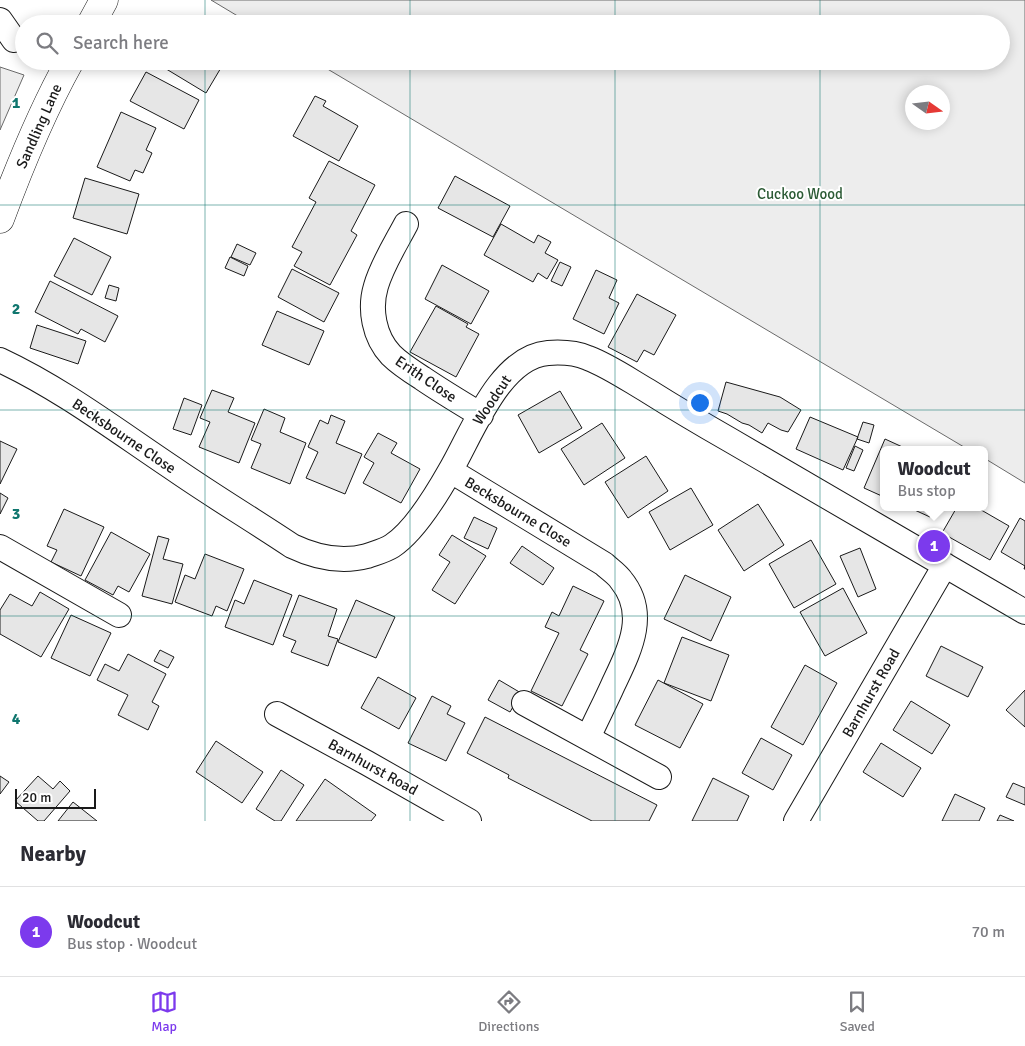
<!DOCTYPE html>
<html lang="en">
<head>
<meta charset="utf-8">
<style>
	body { margin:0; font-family:Signika,sans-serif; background:#f7f7f7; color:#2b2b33 }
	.compass { position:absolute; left:905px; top:85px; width:45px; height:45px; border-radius:50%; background:#fff; box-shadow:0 2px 12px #0003; rotate:104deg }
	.scale { position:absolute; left:15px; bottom:12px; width:81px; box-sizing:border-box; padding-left:5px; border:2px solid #1a1a1a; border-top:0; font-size:14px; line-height:18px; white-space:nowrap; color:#1a1a1a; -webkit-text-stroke:4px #fff; paint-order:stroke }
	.you { position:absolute; left:699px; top:402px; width:18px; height:18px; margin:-12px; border:4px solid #fff; border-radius:50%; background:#1a73e8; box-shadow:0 0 0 8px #1a73e833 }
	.badge { display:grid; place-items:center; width:32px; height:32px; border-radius:50%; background:#7c3aed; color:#fff; font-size:16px; font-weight:700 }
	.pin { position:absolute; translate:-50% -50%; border:2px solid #fff; box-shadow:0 1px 5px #0006 }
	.popup { position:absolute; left:880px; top:446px; width:108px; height:65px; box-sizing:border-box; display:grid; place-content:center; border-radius:8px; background:#fff; filter:drop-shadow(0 1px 4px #0005); font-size:16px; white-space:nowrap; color:#7c7c81 }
	.popup b { font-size:19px; color:#2b2b33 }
	.popup::after { content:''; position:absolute; left:50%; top:100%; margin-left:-10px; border:10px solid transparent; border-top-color:#fff }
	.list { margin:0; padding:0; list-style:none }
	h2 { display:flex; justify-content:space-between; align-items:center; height:65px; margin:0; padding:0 20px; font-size:21px }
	h2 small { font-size:16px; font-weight:400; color:#7c7c81 }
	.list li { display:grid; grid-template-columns:32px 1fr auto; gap:15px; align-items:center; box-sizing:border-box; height:90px; padding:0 20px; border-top:1px solid #e1e1e2 }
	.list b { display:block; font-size:19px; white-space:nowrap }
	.list p { margin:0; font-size:16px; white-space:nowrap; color:#7c7c81 }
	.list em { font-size:16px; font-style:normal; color:#7c7c81 }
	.icon { flex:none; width:28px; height:28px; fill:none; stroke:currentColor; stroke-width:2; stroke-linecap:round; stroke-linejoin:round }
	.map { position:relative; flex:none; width:1025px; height:821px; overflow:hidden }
	.search { position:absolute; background:#fff; box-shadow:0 2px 12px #0003; left:15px; right:15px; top:15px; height:55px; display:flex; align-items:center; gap:12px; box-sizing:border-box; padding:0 18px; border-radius:28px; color:#7c7c81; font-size:19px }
	.sheet { height:155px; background:#fff }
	nav { display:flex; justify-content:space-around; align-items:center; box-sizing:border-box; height:70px; border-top:1px solid #e1e1e2; background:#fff; font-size:14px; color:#7c7c81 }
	nav a { display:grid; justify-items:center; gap:2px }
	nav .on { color:#7c3aed }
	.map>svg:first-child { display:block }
	.built { fill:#ededed; stroke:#6a6a6a; fill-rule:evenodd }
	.building { fill:#e6e6e6; stroke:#1a1a1a }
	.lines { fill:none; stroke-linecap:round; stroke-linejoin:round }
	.minor-casing { stroke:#1a1a1a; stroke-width:26 }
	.tertiary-casing { stroke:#1a1a1a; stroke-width:29 }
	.minor { stroke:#fff; stroke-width:24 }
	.tertiary { stroke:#fff; stroke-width:28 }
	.grid { fill:none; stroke:#0f766e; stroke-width:1; stroke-opacity:0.55 }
	.labels { text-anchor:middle; stroke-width:4; stroke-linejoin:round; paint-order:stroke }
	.street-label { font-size:15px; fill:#1a1a1a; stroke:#fff }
	.park-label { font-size:15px; fill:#2b5a34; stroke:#fff }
	.grid-label { font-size:16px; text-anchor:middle; font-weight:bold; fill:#0f766e; stroke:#fff; stroke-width:4; stroke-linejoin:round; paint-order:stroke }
</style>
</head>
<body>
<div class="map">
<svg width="1025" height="821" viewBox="0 0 1025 821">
	<rect width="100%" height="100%" fill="#fff"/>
	<path class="built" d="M 211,0 L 1025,0 L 1025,483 L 984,458 L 984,450 L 969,450 L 314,61 L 1001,61 L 1001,24 L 251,24 ZM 912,92 L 942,92 L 942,122 L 912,122 Z
		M 0,67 L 24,75 L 0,130 Z"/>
	<path class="building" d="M 153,61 L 225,61 L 206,93 Z
		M 146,72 L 199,100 L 184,129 L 130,101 Z
		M 315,96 L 326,101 L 323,106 L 358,126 L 339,161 L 293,136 Z
		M 121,112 L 156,128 L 146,150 L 152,153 L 143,173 L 135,170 L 130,181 L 97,167 Z
		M 329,161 L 375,185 L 351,231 L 357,235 L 330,285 L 294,266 L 302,252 L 292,247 L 316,202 L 309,198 Z
		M 455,176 L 510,206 L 493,237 L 438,208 Z
		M 85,178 L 139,194 L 127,234 L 73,218 Z
		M 501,224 L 534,243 L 538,235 L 551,242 L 545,253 L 558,260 L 547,279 L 538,273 L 533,282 L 484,255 Z
		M 74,238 L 111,257 L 92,295 L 54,276 Z
		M 237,244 L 256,253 L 250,265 L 231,257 Z
		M 230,257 L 248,266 L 244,276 L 225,268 Z
		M 560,262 L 571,267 L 562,286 L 551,281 Z
		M 442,265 L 489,291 L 471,324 L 425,299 Z
		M 292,269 L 339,293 L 324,322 L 278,297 Z
		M 596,270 L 617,280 L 609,298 L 619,303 L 604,334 L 573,319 Z
		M 50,281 L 118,316 L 105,342 L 81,329 L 78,334 L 35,312 Z
		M 109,285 L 119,288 L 116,301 L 105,298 Z
		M 637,294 L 676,315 L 654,355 L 644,350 L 637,362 L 608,347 Z
		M 436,306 L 468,324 L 466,327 L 479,334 L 456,377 L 410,352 Z
		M 277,311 L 324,331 L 309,365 L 262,345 Z
		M 37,325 L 86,341 L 78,364 L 30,348 Z
		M 726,382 L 780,397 L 801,410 L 788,432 L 781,430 L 768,423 L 762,433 L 749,425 L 742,423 L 727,414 L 718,411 Z
		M 212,390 L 234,398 L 228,412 L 255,423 L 239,463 L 199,447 L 210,422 L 200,418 Z
		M 560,391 L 582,428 L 539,453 L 518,415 Z
		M 184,398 L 202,405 L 191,435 L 173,429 Z
		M 264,409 L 285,418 L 280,432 L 306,443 L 290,484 L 251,468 L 261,444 L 251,440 Z
		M 331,415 L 345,421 L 336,443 L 362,454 L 345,494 L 306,478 L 318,452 L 308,447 L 320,420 L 328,424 Z
		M 810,417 L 858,437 L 843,470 L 796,449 Z
		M 863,422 L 874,425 L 869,443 L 857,439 Z
		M 602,423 L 625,458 L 584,485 L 561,449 Z
		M 378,433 L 397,443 L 391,453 L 420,469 L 401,503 L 363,483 L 374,463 L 364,457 Z
		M 885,439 L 909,450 L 884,450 L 884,497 L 864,488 Z
		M 0,441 L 17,449 L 0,484 Z
		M 855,446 L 863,450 L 854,471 L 846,468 Z
		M 646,456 L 668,491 L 628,518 L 605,482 Z
		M 691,488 L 713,525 L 670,550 L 649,512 Z
		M 0,493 L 8,498 L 0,514 Z
		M 758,504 L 784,545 L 744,571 L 718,530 Z
		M 908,507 L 934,507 L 930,517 Z
		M 957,507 L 976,507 L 1009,526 L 990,560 L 942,533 Z
		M 64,509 L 104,527 L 81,576 L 51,562 L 57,550 L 47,546 Z
		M 474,517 L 497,528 L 488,549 L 464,538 Z
		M 1020,518 L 1025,521 L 1025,569 L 1024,569 L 1025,566 L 1001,552 Z
		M 111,532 L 150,554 L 129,592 L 118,586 L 113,595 L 85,580 Z
		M 452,535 L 486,556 L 455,604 L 432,590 L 450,562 L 439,555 Z
		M 158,536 L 169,539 L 163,559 L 183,564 L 172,604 L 142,596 Z
		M 811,540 L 836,584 L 794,608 L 769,564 Z
		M 522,546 L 554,568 L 543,585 L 510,563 Z
		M 860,548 L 876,589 L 858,597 L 840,556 Z
		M 205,554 L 244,569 L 227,611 L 216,606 L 212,616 L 175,602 L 185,575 L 195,579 Z
		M 685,575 L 731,597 L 711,641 L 664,619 Z
		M 254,580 L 292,595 L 273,645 L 225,627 L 235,600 L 244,604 Z
		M 573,586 L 604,601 L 580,650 L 588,654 L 562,706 L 531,691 L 559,633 L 545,627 L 552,612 L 559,616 Z
		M 843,588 L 867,633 L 825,656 L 800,612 Z
		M 40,592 L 69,609 L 41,657 L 0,634 L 0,610 L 10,594 L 32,606 Z
		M 299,595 L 337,609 L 328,636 L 338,639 L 328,666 L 291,652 L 296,641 L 283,636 Z
		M 356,600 L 395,617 L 376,658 L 338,642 Z
		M 71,615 L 111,633 L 90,676 L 51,658 Z
		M 682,637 L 729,655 L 711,701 L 664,683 Z
		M 941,646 L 983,667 L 968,697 L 926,676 Z
		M 160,650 L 174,657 L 168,668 L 154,661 Z
		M 128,654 L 166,674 L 152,702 L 159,706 L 148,730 L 118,715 L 128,695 L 97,680 L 105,664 L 119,671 Z
		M 805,665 L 837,683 L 803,745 L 771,727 Z
		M 378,677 L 416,698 L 399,729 L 361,708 Z
		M 499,680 L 521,693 L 510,712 L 488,700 Z
		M 658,680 L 703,704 L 680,748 L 635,725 Z
		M 1025,690 L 1025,727 L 1006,710 Z
		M 432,696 L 451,706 L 447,714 L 465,723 L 446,761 L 408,743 Z
		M 911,701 L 950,725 L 932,754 L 893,730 Z
		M 485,717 L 657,805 L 649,821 L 592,821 L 508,778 L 509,775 L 467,753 Z
		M 761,738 L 792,755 L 773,790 L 742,773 Z
		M 216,741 L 263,772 L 242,803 L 196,772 Z
		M 881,743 L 921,768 L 903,797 L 863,772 Z
		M 281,770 L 304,785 L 281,821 L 275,821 L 256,809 Z
		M 0,776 L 9,782 L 0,794 Z
		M 38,776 L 53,789 L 60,781 L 70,791 L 44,821 L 38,821 L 15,801 Z
		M 713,778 L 749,796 L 737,821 L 692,821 Z
		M 325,779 L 376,815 L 371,821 L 296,821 Z
		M 1013,783 L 1025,788 L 1025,805 L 1006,797 Z
		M 955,794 L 985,808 L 979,821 L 942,821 Z
		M 73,802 L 97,821 L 58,821 Z
		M 1000,815 L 1014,821 L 997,821 Z"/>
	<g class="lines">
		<g class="minor-casing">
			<path id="minor" d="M 0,20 L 14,40
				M 406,224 C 396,243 382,265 376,286 C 369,309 374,337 391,355 C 400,364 411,371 422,378 C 441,391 461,403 481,415
				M 0,360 C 62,389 117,431 174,469 C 213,496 253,520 292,546 C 315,557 341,563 367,556 C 375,553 384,551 392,546 C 415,531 437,494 450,471 C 472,434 499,357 548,353 C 561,352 576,353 588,358 C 609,366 629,380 648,391 C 675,408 702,424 730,440 C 828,498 927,554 1025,612
				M 451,471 L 604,564 C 609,569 617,574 621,580 C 649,614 629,651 613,685 C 605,703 596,720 588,738
				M 0,547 L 119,615
				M 524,703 L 659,777
				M 277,714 L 367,763 L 469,821
				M 796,821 L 945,565"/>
		</g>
		<g class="tertiary-casing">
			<path id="tertiary" d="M 91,24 L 104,0
				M 0,219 C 20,165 42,111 70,61"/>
		</g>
		<use href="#minor" class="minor"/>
		<use href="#tertiary" class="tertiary"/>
	</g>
	<path class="grid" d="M 205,0 L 205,24M 410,0 L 410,24M 615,0 L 615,24M 820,0 L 820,24M 205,61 L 205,821M 410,61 L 410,821M 615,61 L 615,821M 820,61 L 820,821M 0,205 L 1025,205M 0,410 L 1025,410M 0,616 L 1025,616"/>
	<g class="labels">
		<g class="street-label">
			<text transform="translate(39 126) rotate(-66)" y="5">Sandling Lane</text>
			<text transform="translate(426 379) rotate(34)" y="5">Erith Close</text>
			<text transform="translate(492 400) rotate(-56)" y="5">Woodcut</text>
			<text transform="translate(124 436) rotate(34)" y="5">Becksbourne Close</text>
			<text transform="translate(518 512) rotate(31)" y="5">Becksbourne Close</text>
			<text transform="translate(871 693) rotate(-60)" y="5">Barnhurst Road</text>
			<text transform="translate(373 767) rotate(29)" y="5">Barnhurst Road</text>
		</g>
		<g class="park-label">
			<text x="800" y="199">Cuckoo Wood</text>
		</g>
	</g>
	<g class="grid-label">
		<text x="16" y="108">1</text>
		<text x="16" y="314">2</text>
		<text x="16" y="519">3</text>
		<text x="16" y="724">4</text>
	</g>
</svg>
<svg class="compass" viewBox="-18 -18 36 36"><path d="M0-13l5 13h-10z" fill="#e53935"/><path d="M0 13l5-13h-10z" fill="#7c7c81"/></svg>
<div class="scale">20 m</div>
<div class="you"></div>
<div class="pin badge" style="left:934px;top:546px">1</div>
<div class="popup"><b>Woodcut</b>Bus stop</div>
<div class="search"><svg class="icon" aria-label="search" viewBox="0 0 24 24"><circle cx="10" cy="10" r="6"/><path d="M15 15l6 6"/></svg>Search here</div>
</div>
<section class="sheet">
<h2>Nearby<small></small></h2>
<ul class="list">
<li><span class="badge">1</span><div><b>Woodcut</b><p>Bus stop · Woodcut</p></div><em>70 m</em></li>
</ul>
</section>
<nav>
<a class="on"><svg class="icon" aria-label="map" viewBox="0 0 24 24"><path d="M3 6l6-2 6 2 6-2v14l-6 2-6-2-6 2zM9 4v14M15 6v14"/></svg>Map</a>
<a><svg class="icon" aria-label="directions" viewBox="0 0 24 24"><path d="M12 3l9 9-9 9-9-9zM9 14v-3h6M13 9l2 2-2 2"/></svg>Directions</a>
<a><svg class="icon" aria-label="saved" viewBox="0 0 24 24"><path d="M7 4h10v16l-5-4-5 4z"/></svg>Saved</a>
</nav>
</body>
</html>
